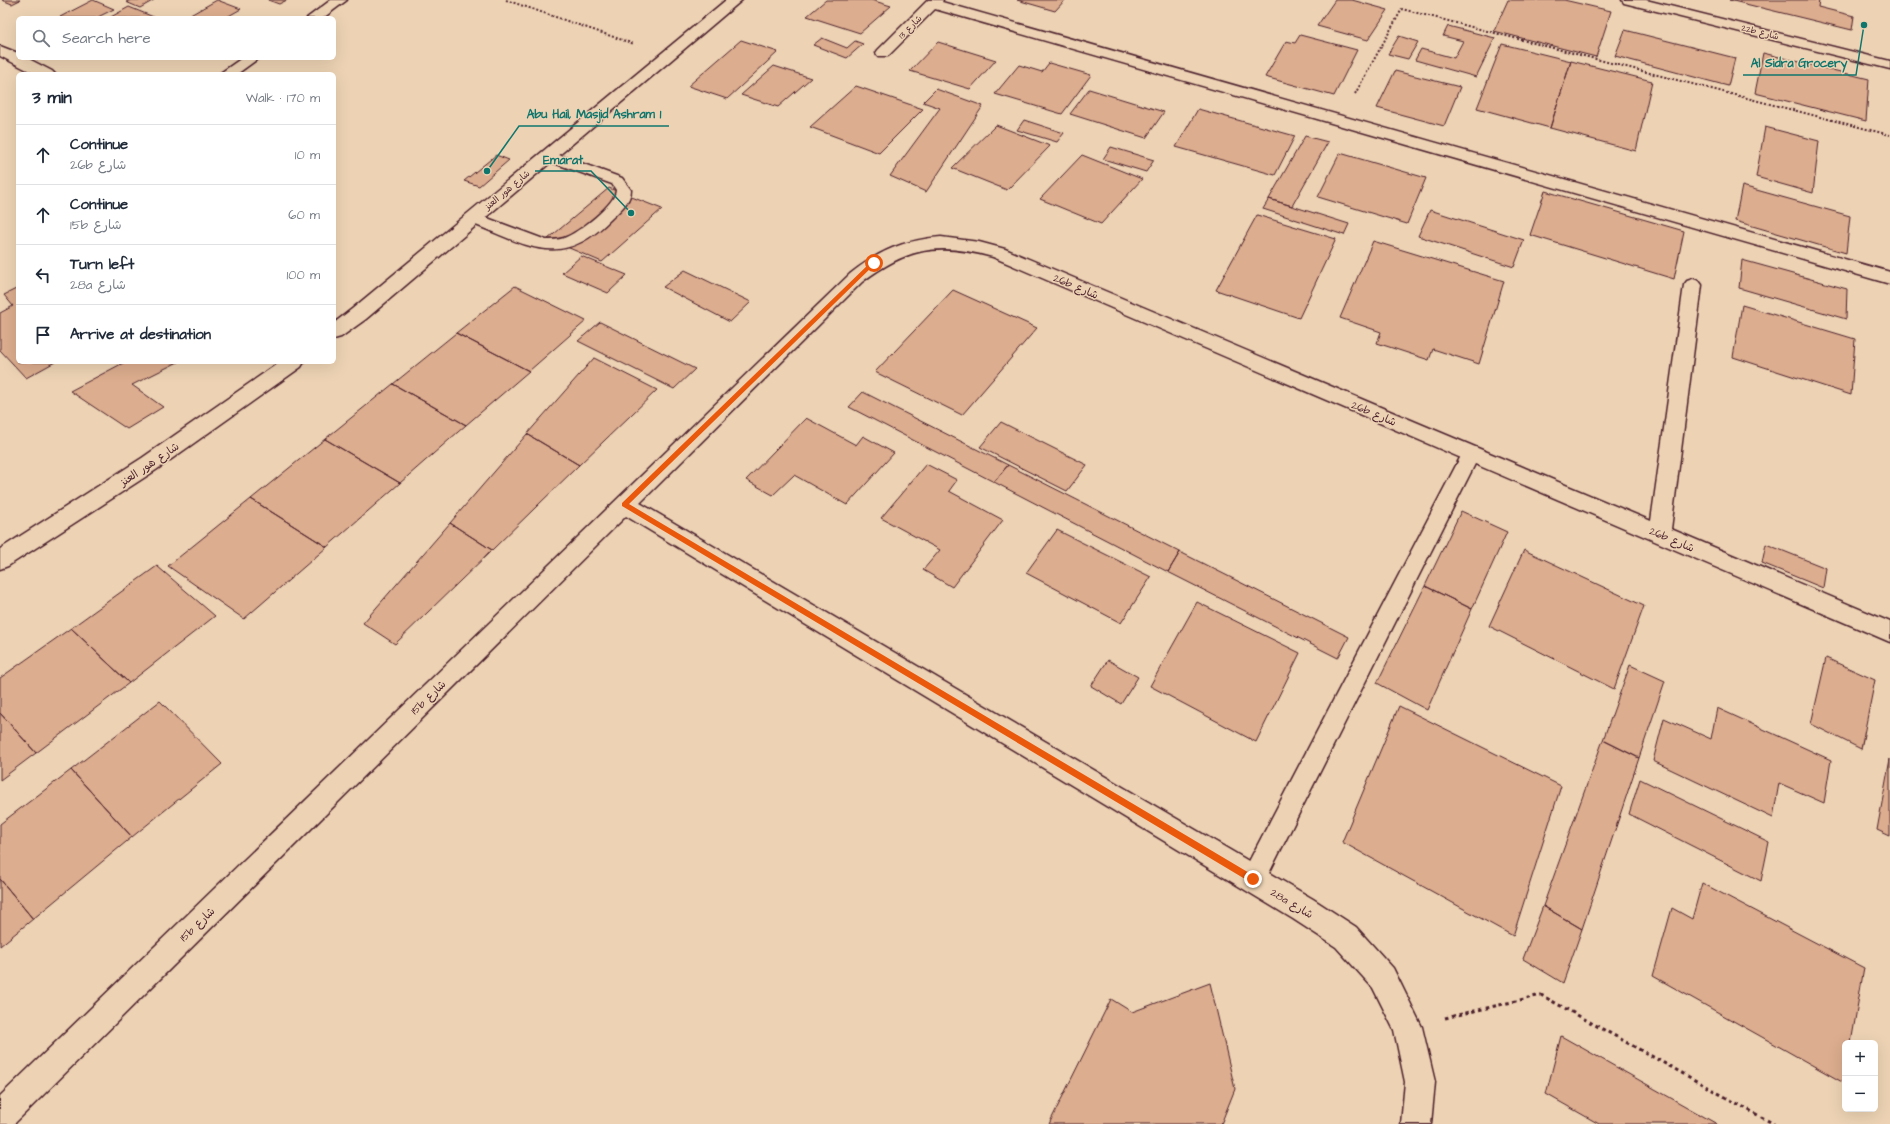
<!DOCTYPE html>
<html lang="en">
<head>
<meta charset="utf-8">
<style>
	body { margin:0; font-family:"Architects Daughter","Playpen Sans Arabic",sans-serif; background:#f2f2f3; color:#1f2937 }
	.controls { position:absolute; right:12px; bottom:12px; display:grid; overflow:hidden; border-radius:6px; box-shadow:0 4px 16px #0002 }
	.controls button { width:36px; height:36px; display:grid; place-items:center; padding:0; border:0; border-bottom:1px solid #e0e1e3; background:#fff; color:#1f2937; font:20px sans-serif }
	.stop { position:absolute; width:12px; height:12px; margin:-9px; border:3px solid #ea580c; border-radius:50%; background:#fff }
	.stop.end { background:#ea580c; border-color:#fff; box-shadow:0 1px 4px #0008 }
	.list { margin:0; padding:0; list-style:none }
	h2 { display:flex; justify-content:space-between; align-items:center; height:52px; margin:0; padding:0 16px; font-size:17px }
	h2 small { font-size:13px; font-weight:400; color:#747a83 }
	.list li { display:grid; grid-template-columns:26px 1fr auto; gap:12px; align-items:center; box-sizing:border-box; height:60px; padding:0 16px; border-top:1px solid #e0e1e3 }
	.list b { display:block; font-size:15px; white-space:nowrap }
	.list p { margin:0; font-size:13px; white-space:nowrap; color:#747a83 }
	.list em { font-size:13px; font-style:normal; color:#747a83 }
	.icon { flex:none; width:22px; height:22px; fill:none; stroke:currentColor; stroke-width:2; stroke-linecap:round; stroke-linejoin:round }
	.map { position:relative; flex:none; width:1890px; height:1124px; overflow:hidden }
	.search { position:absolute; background:#fff; box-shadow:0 4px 16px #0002; left:16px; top:16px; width:320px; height:44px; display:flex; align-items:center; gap:10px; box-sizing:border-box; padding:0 14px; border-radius:6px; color:#747a83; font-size:15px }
	.panel { position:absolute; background:#fff; box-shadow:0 4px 16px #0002; left:16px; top:72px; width:320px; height:292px; border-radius:6px }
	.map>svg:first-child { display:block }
	.building { fill:#dcad8e; stroke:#4a1f2b }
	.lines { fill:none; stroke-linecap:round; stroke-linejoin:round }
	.lane-casing { stroke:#4a1f2b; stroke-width:3 }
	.street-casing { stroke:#4a1f2b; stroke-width:3 }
	.secondary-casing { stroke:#4a1f2b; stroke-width:3 }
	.path-far1 { stroke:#4a1f2b; stroke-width:2; stroke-dasharray:2 2; stroke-linecap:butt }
	.path { stroke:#4a1f2b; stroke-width:3; stroke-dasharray:3.5 3.5; stroke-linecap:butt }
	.lane { fill:#edd3b4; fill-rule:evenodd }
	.street { fill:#edd3b4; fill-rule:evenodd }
	.secondary { fill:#edd3b4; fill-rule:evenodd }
	.route { fill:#ea580c }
	.labels { text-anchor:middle; stroke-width:3; stroke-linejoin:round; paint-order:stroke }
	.far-street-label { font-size:9px; fill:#4a1f2b; stroke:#edd3b4 }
	.street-label { font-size:11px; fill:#4a1f2b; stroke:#edd3b4 }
	.leader { fill:none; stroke:#0f766e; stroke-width:1.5 }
	.callout-dot { fill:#0f766e; stroke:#edd3b4; stroke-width:1.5 }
	.callout-label { font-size:12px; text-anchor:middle; font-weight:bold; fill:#0f766e; stroke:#edd3b4; stroke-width:3; stroke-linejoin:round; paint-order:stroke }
</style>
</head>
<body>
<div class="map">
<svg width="1890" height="1124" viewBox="0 0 1890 1124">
	<rect width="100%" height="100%" fill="#edd3b4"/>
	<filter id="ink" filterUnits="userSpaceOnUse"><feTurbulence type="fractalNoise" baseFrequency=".025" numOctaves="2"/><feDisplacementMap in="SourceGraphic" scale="8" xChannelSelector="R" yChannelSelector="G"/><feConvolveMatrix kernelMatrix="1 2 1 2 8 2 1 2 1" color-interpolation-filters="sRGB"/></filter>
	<g filter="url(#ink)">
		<path class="building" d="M 2,0 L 20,0 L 12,4 Z
			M 93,0 L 114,9 L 96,18 L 58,18 Z
			M 131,0 L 154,0 L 140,8 L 126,2 Z
			M 217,0 L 241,9 L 225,18 L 185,18 Z
			M 268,0 L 287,0 L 279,4 Z
			M 826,0 L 871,0 L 891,6 L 860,33 L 807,16 Z
			M 1017,0 L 1065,0 L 1055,11 Z
			M 1335,0 L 1352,0 L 1388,10 L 1368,40 L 1317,26 Z
			M 1508,0 L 1564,0 L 1611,11 L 1596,57 L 1494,31 Z
			M 1729,0 L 1819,0 L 1818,7 L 1854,16 L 1852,30 Z
			M 129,7 L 156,18 L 109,18 Z
			M 1448,26 L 1495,38 L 1476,77 L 1415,60 L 1421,49 L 1454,58 L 1463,41 L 1443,36 Z
			M 1625,30 L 1735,58 L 1728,86 L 1615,56 Z
			M 1300,35 L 1357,50 L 1334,96 L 1265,77 L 1286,41 L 1295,43 Z
			M 1399,36 L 1418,42 L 1408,59 L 1388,54 Z
			M 822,38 L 847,48 L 855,41 L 863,44 L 847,58 L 813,45 Z
			M 741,40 L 778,52 L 727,99 L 688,86 Z
			M 938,42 L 996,60 L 970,89 L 910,71 Z
			M 1502,44 L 1571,61 L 1550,128 L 1477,108 Z
			M 1763,53 L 1869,79 L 1866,121 L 1755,93 Z
			M 1571,61 L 1652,81 L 1636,151 L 1550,128 Z
			M 1049,63 L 1091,75 L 1062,114 L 995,94 L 1019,65 L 1042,72 Z
			M 774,66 L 811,78 L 778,107 L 741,95 Z
			M 1395,71 L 1460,87 L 1444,126 L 1377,108 Z
			M 856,86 L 923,109 L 879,153 L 810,127 Z
			M 936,89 L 983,106 L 926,192 L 890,176 L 940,108 L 923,102 Z
			M 1089,89 L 1164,112 L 1146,138 L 1070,114 Z
			M 1198,109 L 1295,136 L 1275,175 L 1176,147 Z
			M 1024,120 L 1064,133 L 1057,142 L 1017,130 Z
			M 996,125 L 1050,146 L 1007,190 L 952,168 Z
			M 1765,127 L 1819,141 L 1813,193 L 1756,177 Z
			M 1305,136 L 1328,142 L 1292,206 L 1269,199 Z
			M 1111,147 L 1154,160 L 1146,172 L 1103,159 Z
			M 1340,153 L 1426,178 L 1407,224 L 1318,197 Z
			M 496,155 L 509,160 L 479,186 L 464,181 Z
			M 1082,155 L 1142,179 L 1101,224 L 1040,199 Z
			M 1742,186 L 1850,216 L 1846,253 L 1735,221 Z
			M 609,188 L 662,209 L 602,262 L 548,239 Z
			M 1545,191 L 1684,231 L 1674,279 L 1530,235 Z
			M 1269,199 L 1292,206 L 1349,224 L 1344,235 L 1263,209 Z
			M 1430,210 L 1524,240 L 1514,267 L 1418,236 Z
			M 1257,215 L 1336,239 L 1299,318 L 1216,290 Z
			M 1373,241 L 1504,281 L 1479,364 L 1433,349 L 1429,360 L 1377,343 L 1381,332 L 1340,318 Z
			M 581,256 L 627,275 L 608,293 L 562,273 Z
			M 1742,260 L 1847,289 L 1846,319 L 1739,288 Z
			M 685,270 L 751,302 L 730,322 L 663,287 Z
			M 515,286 L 586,321 L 529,371 L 456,333 Z
			M 18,288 L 18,362 L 55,362 L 26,378 L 0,350 L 0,313 L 13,306 L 4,295 Z
			M 953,290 L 1037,328 L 962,415 L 875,372 Z
			M 1742,305 L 1855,339 L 1851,395 L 1733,357 Z
			M 600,322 L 695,369 L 674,389 L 578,341 Z
			M 456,333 L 529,371 L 466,425 L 393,384 Z
			M 594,358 L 657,390 L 579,465 L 527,434 Z
			M 125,362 L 178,362 L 132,385 L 163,407 L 127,429 L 70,391 Z
			M 393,384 L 466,425 L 400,483 L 325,439 Z
			M 863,392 L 1008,465 L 994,482 L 849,407 Z
			M 806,418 L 856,445 L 863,436 L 894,453 L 847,505 L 794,475 L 773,495 L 746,480 Z
			M 1001,422 L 1087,465 L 1067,491 L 980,447 Z
			M 527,434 L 579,465 L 492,550 L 450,523 Z
			M 325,439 L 400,483 L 327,547 L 251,499 Z
			M 926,464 L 957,480 L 949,491 L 1003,520 L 952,587 L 923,570 L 940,550 L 881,518 Z
			M 1008,465 L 1180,552 L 1168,572 L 994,482 Z
			M 251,499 L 327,547 L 244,619 L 168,566 Z
			M 1461,511 L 1507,532 L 1472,609 L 1425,586 Z
			M 450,523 L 492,550 L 395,644 L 363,623 Z
			M 1057,530 L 1151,577 L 1121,623 L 1026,573 Z
			M 1766,544 L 1826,568 L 1823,588 L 1762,563 Z
			M 1524,550 L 1644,606 L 1614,689 L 1489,626 Z
			M 1180,552 L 1349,637 L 1338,658 L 1168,572 Z
			M 157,566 L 215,616 L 129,683 L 71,628 Z
			M 1425,586 L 1472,609 L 1427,710 L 1377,683 Z
			M 1197,602 L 1300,653 L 1256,742 L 1150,686 Z
			M 71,628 L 129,683 L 36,753 L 0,713 L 0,678 Z
			M 1826,658 L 1875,680 L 1861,749 L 1811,724 Z
			M 1108,660 L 1138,677 L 1121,704 L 1091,686 Z
			M 1630,665 L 1665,681 L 1639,758 L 1603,740 Z
			M 160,701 L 222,764 L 132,837 L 71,770 Z
			M 1399,706 L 1561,786 L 1513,936 L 1342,842 Z
			M 1717,708 L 1831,760 L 1824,803 L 1779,783 L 1773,818 L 1653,761 L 1664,718 L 1711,739 Z
			M 0,713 L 36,753 L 0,780 Z
			M 1603,740 L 1639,758 L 1582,929 L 1543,906 Z
			M 1890,759 L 1890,836 L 1877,830 Z
			M 71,770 L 132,837 L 33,919 L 0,879 L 0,824 Z
			M 1640,779 L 1769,842 L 1761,881 L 1629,814 Z
			M 0,879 L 33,919 L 0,946 Z
			M 1702,883 L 1864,968 L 1851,1043 L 1845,1043 L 1844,1083 L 1653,976 L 1672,908 L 1692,919 Z
			M 1543,906 L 1582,929 L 1563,983 L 1523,959 Z
			M 1210,983 L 1235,1089 L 1221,1124 L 1049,1124 L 1111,999 L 1132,1012 Z
			M 1561,1036 L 1717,1124 L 1599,1124 L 1546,1094 Z"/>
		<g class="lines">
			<g class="lane-casing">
				<path id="lane" d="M 548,151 L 622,178 L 631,190 C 631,202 619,211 611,219 C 559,272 527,244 468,222 L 466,218 L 468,214 L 474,213 L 546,240 C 552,240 558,240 564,238 C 578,233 616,204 616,190 L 612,184 L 543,159 L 541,156 L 543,153 Z
					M 1471,447 L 1478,449 L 1480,454 L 1262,887 L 1253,891 L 1244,887 L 1241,879 L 1244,871 L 1462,454 L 1464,449 Z"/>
			</g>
			<g class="street-casing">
				<path id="street" d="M 331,0 L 347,0 L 323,18 L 307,18 Z
					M 928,0 L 943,0 L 942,2 L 1890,272 L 1890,284 L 935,9 L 888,56 L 878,56 L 876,53 L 878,50 Z
					M 1622,0 L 1646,0 L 1890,61 L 1890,69 L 1624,3 Z
					M 0,46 L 18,53 L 18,58 L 27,58 L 52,71 L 55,74 L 35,74 L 0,56 Z
					M 242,58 L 259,58 L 237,74 L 219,74 Z
					M 941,237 L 979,242 L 1005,249 L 1651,521 L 1684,285 L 1687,281 L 1693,279 L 1699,281 L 1702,285 L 1671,529 L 1890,622 L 1890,642 L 993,257 C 938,242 908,247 862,282 L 640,503 L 1313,899 L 1356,927 L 1393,968 L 1422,1027 L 1435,1082 L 1431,1124 L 1401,1124 L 1405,1082 L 1394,1030 L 1373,988 L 1336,947 L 1293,919 L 626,516 L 14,1124 L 0,1124 L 0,1096 L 850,274 C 879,251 904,240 941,237 Z"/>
			</g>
			<g class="secondary-casing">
				<path id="secondary" d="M 726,0 L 742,0 L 366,319 L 341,337 L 334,339 L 334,323 L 352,309 Z
					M 280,362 L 304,362 L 301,367 L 156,470 L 8,566 L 0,569 L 0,549 L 142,458 Z"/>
			</g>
			<path class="path-far1" d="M 506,0 L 634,44
				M 1355,94 L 1402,9 L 1890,135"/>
			<path class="path" d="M 1445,1018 L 1541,995 L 1774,1124"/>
			<use href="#lane" class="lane"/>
			<use href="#street" class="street"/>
			<use href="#secondary" class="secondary"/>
		</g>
	</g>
	<path class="route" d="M 872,261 L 876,263 L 629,504 L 1256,877 L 1256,882 L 1250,882 L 622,506 L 622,503 Z"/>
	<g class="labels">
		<g class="far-street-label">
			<text transform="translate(910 27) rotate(-45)" y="3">شارع 13</text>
			<text transform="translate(1760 32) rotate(14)" y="3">22b شارع</text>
			<text transform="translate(507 190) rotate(-40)" y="3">شارع هور العنز</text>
		</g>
		<g class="street-label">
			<text transform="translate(1076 286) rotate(23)" y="4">26b شارع</text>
			<text transform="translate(1374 413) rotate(23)" y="4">26b شارع</text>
			<text transform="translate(149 464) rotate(-34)" y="4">شارع هور العنز</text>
			<text transform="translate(1672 539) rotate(23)" y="4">26b شارع</text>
			<text transform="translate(428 697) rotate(-44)" y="4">15b شارع</text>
			<text transform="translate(1292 903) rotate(31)" y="4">28a شارع</text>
			<text transform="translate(197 924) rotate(-44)" y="4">15b شارع</text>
		</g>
	</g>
	<path class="leader" d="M1864 25L1856 75H1743M487 171L519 126H669M631 213L591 171H535"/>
	<g class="callout-dot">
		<circle cx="1864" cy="25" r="4"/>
		<circle cx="487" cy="171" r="4"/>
		<circle cx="631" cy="213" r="4"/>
	</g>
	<g class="callout-label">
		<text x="1799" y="67">Al Sidra Grocery</text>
		<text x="594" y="118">Abu Hail, Masjid Ashram 1</text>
		<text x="563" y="164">Emarat</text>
	</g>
</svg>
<div class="controls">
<button>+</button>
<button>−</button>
</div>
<div class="stop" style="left:874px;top:263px"></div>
<div class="stop end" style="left:1253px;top:879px"></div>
<div class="search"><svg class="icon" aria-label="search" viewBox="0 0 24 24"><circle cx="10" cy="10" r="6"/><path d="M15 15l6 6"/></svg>Search here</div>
<section class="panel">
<h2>3 min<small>Walk · 170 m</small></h2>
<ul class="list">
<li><svg class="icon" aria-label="ahead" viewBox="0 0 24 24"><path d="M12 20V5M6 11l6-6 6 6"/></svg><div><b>Continue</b><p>26b شارع</p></div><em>10 m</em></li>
<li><svg class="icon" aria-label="ahead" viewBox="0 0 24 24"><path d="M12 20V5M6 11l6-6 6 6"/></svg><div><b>Continue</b><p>15b شارع</p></div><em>60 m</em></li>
<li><svg class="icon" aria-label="left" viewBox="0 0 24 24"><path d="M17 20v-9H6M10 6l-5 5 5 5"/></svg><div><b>Turn left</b><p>28a شارع</p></div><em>100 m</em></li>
<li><svg class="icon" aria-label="arrive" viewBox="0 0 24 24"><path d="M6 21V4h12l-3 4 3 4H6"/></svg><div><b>Arrive at destination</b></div></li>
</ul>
</section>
</div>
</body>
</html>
